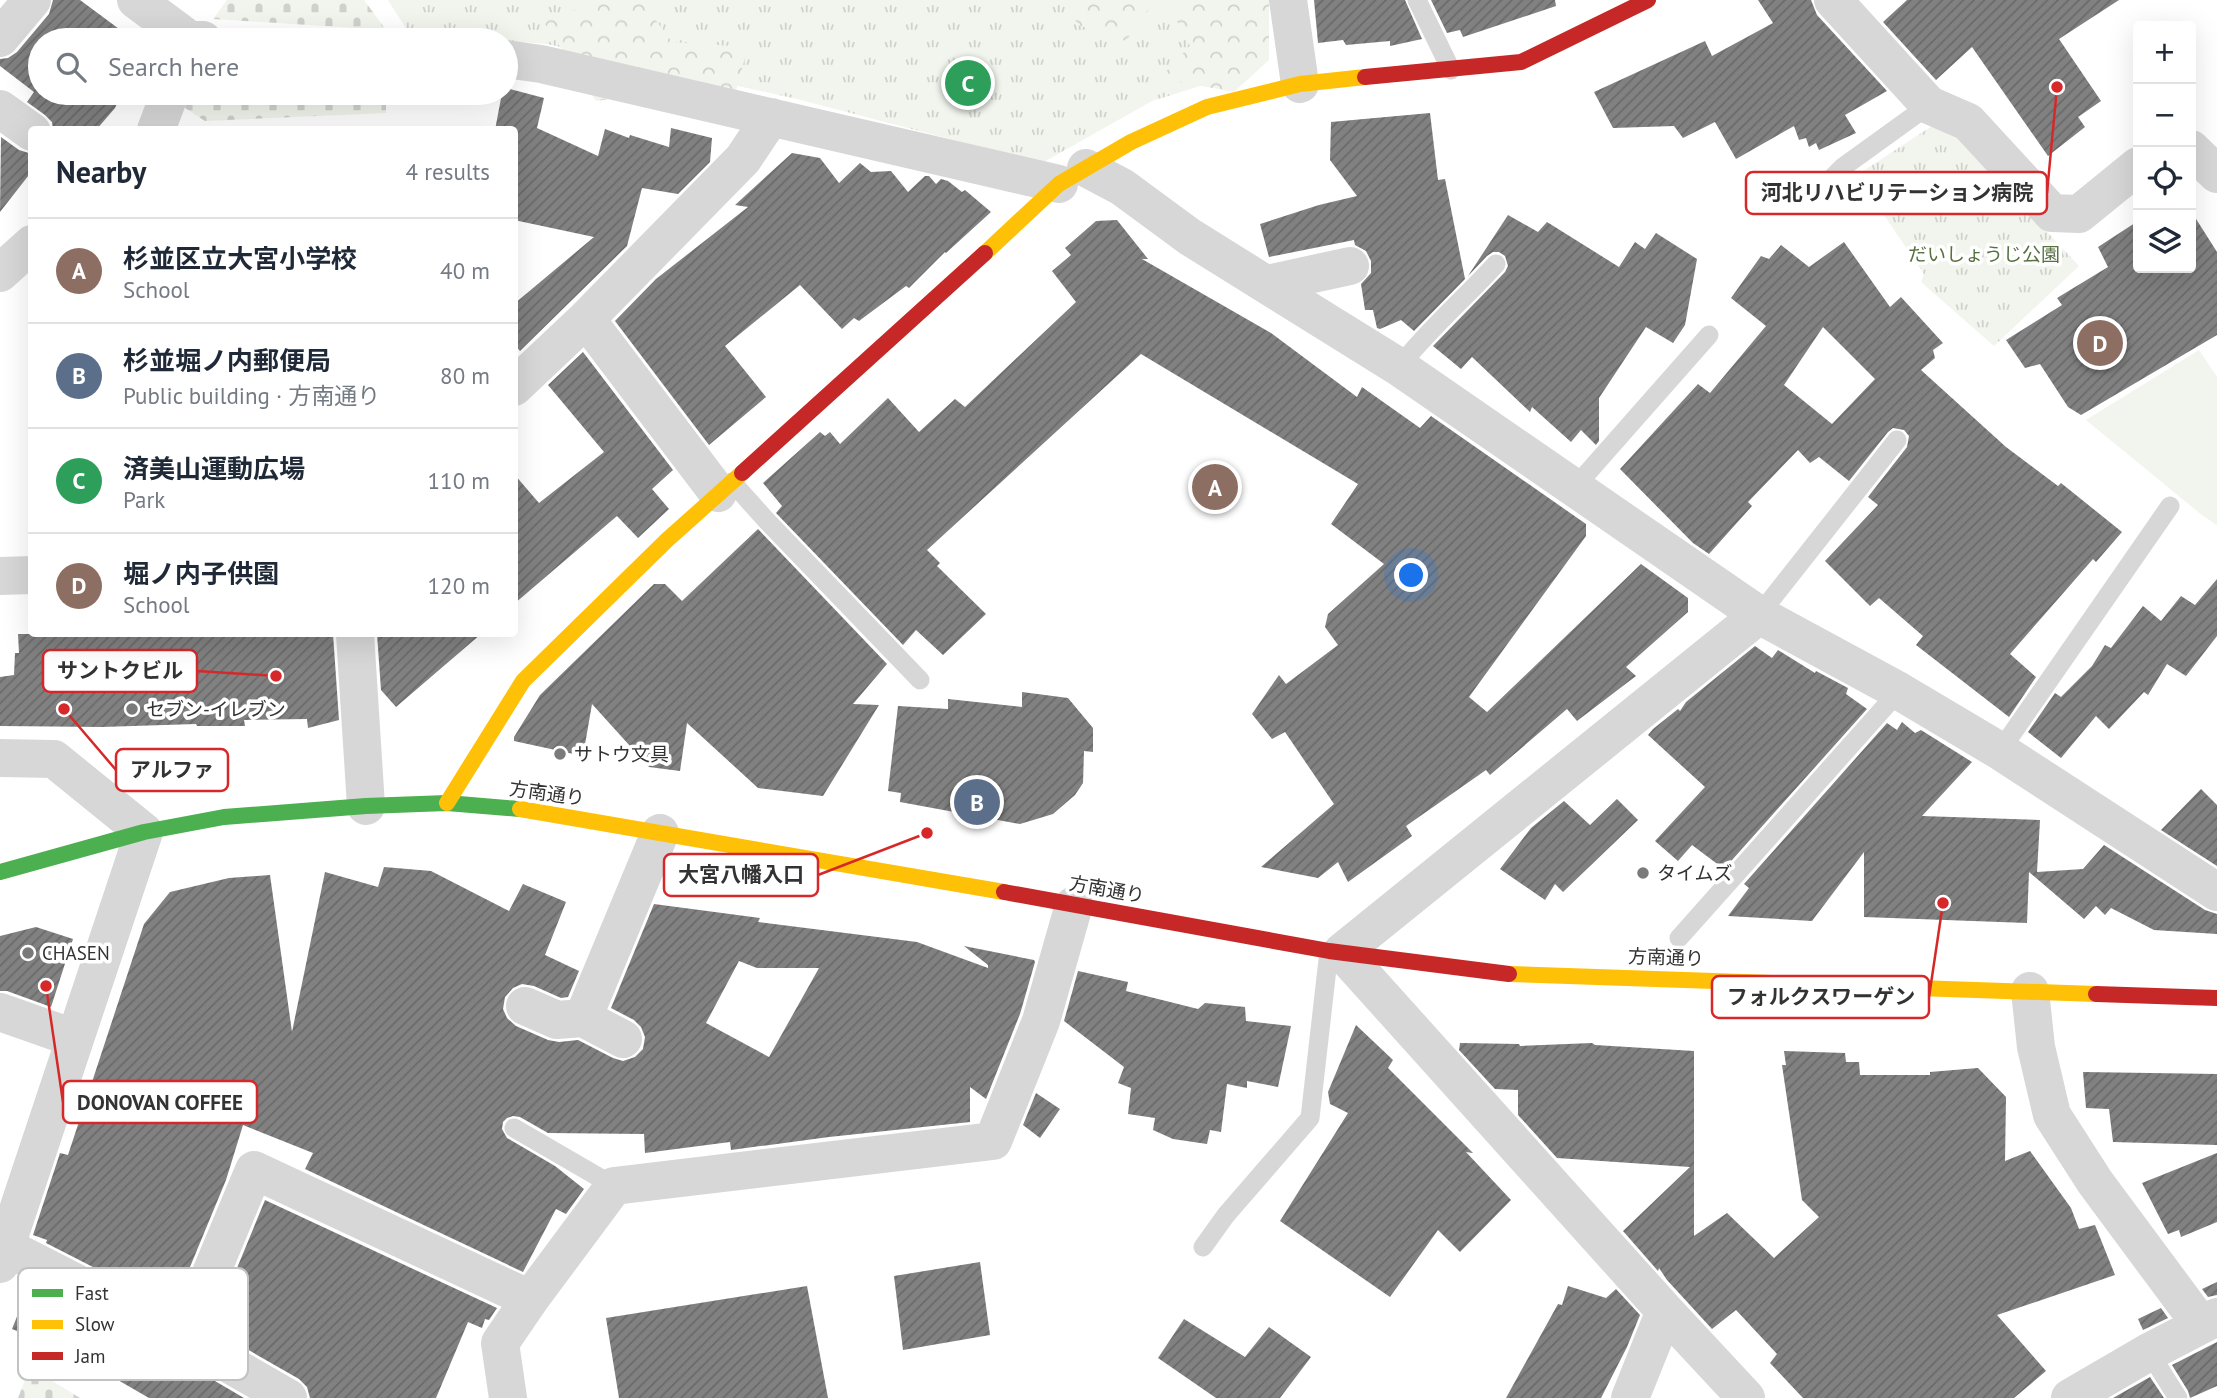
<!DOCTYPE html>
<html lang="en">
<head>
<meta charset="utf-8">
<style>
	body { margin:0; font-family:"PT Sans","Noto Sans JP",sans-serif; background:#f2f2f3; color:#1f2937 }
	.controls { position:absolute; right:21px; top:21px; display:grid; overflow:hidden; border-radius:7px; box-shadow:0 7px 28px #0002 }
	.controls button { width:63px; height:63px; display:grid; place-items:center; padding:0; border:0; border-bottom:2px solid #e0e1e3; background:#fff; color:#1f2937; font:35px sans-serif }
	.you { position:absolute; left:1412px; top:576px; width:24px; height:24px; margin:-18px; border:5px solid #fff; border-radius:50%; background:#1a73e8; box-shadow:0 0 0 10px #1a73e833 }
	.badge { display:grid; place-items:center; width:46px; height:46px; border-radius:50%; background:#d93025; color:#fff; font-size:23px; font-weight:700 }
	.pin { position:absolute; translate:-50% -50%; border:4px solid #fff; box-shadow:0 2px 7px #0006 }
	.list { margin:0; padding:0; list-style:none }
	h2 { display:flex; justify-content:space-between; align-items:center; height:91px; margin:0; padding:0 28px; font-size:30px }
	h2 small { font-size:23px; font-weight:400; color:#747a83 }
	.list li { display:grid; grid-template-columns:46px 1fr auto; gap:21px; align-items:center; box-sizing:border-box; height:105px; padding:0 28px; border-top:2px solid #e0e1e3 }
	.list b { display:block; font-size:26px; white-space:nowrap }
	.list p { margin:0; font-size:23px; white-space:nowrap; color:#747a83 }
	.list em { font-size:23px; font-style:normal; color:#747a83 }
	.icon { flex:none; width:38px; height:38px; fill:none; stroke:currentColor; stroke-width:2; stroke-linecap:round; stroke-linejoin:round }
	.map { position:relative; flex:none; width:2217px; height:1398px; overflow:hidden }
	.search { position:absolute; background:#fff; box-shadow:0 7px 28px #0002; left:28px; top:28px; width:490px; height:77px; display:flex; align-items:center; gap:18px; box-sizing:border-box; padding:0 24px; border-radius:38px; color:#747a83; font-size:26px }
	.panel { position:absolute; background:#fff; box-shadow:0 7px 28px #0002; left:28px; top:126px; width:490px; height:511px; border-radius:7px }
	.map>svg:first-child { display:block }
	.grass { fill:url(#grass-tufts) }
	.forest { fill:url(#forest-crowns) }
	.cemetery { fill:url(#cemetery-stones) }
	.garden { fill:#f1f5ed }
	.building { fill:url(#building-hatch); fill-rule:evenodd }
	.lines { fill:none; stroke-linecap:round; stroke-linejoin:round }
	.lane { stroke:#d7d7d7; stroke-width:19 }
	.street { stroke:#d7d7d7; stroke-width:38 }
	.fast { stroke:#4caf50; stroke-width:16 }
	.slow { stroke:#ffc107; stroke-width:16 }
	.jam { stroke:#c62828; stroke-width:16 }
	.poi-dot { fill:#7a7a7a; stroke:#fff; stroke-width:2.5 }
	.labels { text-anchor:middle; stroke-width:7; stroke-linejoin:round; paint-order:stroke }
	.park-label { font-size:19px; fill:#56703f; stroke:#fff }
	.poi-label { font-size:19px; fill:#333; stroke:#fff; text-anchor:start }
	.street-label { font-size:19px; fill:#333; stroke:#fff }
	.key { fill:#fff; stroke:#c2c2c2; stroke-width:2 }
	.key-label { font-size:19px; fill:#333 }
	.leader { fill:none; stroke:#d62828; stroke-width:2.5 }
	.callout-dot { fill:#d62828; stroke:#fff; stroke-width:2.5 }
	.callout { fill:#fff; stroke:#d62828; stroke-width:2.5 }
	.callout-label { font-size:21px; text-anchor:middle; font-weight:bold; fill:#333 }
</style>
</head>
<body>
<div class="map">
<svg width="2217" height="1398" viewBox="0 0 2217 1398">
	<defs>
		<pattern id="grass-tufts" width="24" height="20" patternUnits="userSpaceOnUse" patternTransform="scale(1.75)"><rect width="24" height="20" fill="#f1f5ed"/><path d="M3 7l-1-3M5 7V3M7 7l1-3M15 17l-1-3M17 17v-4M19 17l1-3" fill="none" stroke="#cfd2cc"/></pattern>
		<pattern id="forest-crowns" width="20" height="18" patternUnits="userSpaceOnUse" patternTransform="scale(1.75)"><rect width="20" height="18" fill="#f1f5ed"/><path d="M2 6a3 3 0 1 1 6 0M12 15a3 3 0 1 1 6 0" fill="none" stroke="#cfd2cc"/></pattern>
		<pattern id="cemetery-stones" width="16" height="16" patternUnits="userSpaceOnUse" patternTransform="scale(1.75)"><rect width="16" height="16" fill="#f1f5ed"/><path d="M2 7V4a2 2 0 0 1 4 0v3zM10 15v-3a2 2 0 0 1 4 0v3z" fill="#cfd2cc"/></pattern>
		<pattern id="building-hatch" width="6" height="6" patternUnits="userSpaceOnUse" patternTransform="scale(1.75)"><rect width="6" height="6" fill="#818181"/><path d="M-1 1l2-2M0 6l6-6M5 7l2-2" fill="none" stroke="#6a6a6a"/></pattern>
	</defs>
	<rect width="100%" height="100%" fill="#fff"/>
	<path class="grass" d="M 388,0 L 1250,0 L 1258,68 L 1152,101 L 1042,163 L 797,99 L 547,44 L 409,33 Z
		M 1932,126 L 1957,135 L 2079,266 L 1994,346 L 1921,282 L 1924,274 L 1857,175 Z"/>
	<path class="forest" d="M 619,0 L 641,0 L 672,42 L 748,47 L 728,120 L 641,95 L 596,101 L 541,18 Z
		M 1064,0 L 1148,0 L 1150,7 L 1126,41 L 1078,25 Z
		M 1166,0 L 1269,0 L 1269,60 L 1234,92 L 1160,78 L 1190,46 Z"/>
	<path class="cemetery" d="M 227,0 L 364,0 L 386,30 L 213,19 Z
		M 185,93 L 386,93 L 386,113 L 205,121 L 179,104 Z
		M 30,1367 L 80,1398 L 18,1398 Z"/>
	<path class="garden" d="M 2199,350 L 2217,377 L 2217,525 L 2202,515 L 2086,420 Z"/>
	<path class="building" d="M 53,0 L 80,0 L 134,40 L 40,40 L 40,93 L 122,93 L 115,108 L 96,130 L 53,130 L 52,122 L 45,115 L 27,102 L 34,92 L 0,66 L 0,59 L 8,58 L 17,52 L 49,14 Z
		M 1314,0 L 1405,0 L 1422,39 L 1390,46 L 1390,41 L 1346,45 L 1343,40 L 1318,43 Z
		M 1431,0 L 1555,0 L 1556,6 L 1463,37 L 1460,30 L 1447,33 Z
		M 1758,0 L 1811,0 L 1817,15 L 1887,91 L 1845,115 L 1856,133 L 1819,150 L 1816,143 L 1809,147 L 1806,138 L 1799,140 L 1794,126 L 1736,159 L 1715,122 L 1683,138 L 1674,126 L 1613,128 L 1594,92 L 1705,41 L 1712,56 L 1773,23 Z
		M 1907,0 L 2119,0 L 2059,39 L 2101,101 L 2078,117 L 2085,127 L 2048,156 L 1972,47 L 1936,80 L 1883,22 Z
		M 506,88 L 544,98 L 537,128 L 598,156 L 605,129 L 629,138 L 630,135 L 669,147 L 671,128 L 712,138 L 710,162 L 678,194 L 642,188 L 627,246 L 520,351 L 514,344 L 514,304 L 594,237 L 514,220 L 514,130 L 495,130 L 502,93 L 506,93 Z
		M 1430,113 L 1438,180 L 1445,179 L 1465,279 L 1414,331 L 1401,320 L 1380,329 L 1377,328 L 1373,310 L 1365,310 L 1361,284 L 1371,273 L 1371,261 L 1366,251 L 1355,245 L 1354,240 L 1269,257 L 1260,224 L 1319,205 L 1357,196 L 1330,160 L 1331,122 Z
		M 1,137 L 19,150 L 32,154 L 32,171 L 0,212 Z
		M 792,153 L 820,158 L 839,183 L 860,163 L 871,172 L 891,171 L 908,192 L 925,176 L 929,176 L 936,184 L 941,179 L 948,181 L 962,192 L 965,190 L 991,212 L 946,253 L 945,252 L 909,288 L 906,286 L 859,321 L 854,318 L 842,329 L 800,285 L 725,346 L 766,397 L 709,445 L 615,321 L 656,279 L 748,207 L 735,205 Z
		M 2191,211 L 2217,252 L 2217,335 L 2081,415 L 2068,407 L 2040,364 L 2025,368 L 2006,340 L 2062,305 L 2057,298 L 2108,267 L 2098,247 L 2138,221 L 2138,268 L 2191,268 Z
		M 1508,215 L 1538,232 L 1547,222 L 1619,267 L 1635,242 L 1645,249 L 1656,233 L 1697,259 L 1685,325 L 1673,343 L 1646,327 L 1599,398 L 1599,441 L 1596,445 L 1581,430 L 1571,442 L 1532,407 L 1530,412 L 1472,357 L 1461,369 L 1433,346 L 1505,272 L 1508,266 L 1505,256 L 1499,252 L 1493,252 L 1487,256 L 1468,276 Z
		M 1117,220 L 1148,259 L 1142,259 L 1271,333 L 1357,397 L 1362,387 L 1420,428 L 1431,416 L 1586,524 L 1586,536 L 1469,697 L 1487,712 L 1641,564 L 1688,598 L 1688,612 L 1626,667 L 1636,676 L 1577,721 L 1567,709 L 1490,775 L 1486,770 L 1406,826 L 1412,836 L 1348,882 L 1338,862 L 1318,878 L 1261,867 L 1334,804 L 1285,732 L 1272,739 L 1252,714 L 1279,675 L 1286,684 L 1338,645 L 1325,627 L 1328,614 L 1384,564 L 1331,524 L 1358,484 L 1141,354 L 927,550 L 940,563 L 937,566 L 986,614 L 943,655 L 916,630 L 903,645 L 776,513 L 782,506 L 763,483 L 820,432 L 825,436 L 830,432 L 840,444 L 888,398 L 919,432 L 955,399 L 965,407 L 1076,302 L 1052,271 L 1071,255 L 1065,248 L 1096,221 Z
		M 1844,242 L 1890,307 L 1901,297 L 1943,343 L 1933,350 L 1935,358 L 1921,370 L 2006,447 L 2058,486 L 2061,483 L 2122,532 L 2096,562 L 2093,559 L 2010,654 L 2036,677 L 2009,717 L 1916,645 L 1923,636 L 1879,598 L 1870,606 L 1825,561 L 1878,505 L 1868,497 L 1907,447 L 1909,436 L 1904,430 L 1893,428 L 1888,432 L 1849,481 L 1819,457 L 1810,463 L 1798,450 L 1748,502 L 1752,506 L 1709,554 L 1693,543 L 1620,469 L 1698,384 L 1710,393 L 1766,326 L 1731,298 L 1761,256 L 1769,259 L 1781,245 L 1809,267 ZM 1823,327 L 1875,379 L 1832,424 L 1784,385 Z
		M 583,352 L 673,470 L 652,489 L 669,509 L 638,538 L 617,516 L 514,604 L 514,474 L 539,503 L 604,452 L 548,385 Z
		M 758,529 L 887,664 L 853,704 L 879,705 L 823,796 L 758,788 L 687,723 L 680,771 L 649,767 L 592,704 L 583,756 L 514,741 L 514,737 L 540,695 L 654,584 L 665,584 L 682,601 Z
		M 2217,579 L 2217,636 L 2186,676 L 2167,664 L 2148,695 L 2144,692 L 2109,729 L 2096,716 L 2061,758 L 2028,732 L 2055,693 L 2061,697 L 2092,666 L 2105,645 L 2111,648 L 2143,606 L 2161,621 L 2181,596 L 2195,605 Z
		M 18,634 L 333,634 L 339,720 L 308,728 L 307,719 L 244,720 L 245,726 L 197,726 L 196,724 L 102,727 L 0,726 L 0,677 L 14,675 L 15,653 L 19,653 Z
		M 377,634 L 481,634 L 396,707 L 381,690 Z
		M 1755,646 L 1772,658 L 1778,650 L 1815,673 L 1816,671 L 1848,688 L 1846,694 L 1867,709 L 1724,869 L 1692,845 L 1678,861 L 1655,841 L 1705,787 L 1648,735 L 1653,729 L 1678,709 L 1680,711 L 1686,702 Z
		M 1022,692 L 1068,698 L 1093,728 L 1093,752 L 1084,751 L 1083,783 L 1075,795 L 1053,814 L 1020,824 L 900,802 L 901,793 L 888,791 L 898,706 L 948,709 L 948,699 L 1022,707 Z
		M 1902,722 L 1915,733 L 1921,730 L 1972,762 L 1922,816 L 2040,820 L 2037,872 L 2083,869 L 2104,845 L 2205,910 L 2217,914 L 2217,934 L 2154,930 L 2111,908 L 2105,915 L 2096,906 L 2084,919 L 2029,872 L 2027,923 L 1864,917 L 1864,852 L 1812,921 L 1728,916 L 1749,888 L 1744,884 L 1887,723 L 1897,730 Z
		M 2201,789 L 2217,805 L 2217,866 L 2161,830 Z
		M 1617,799 L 1638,820 L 1563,892 L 1555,884 L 1545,900 L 1500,869 L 1531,828 L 1564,801 L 1590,825 Z
		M 384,867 L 431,871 L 509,911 L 523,884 L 566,902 L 545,955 L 579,971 L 568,997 L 561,998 L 534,986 L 522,984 L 513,988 L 505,997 L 503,1009 L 507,1018 L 516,1026 L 548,1040 L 559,1042 L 578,1040 L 613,1058 L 623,1061 L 635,1057 L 643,1049 L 645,1037 L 641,1027 L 634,1020 L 611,1008 L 654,904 L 760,918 L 758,922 L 917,942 L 988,968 L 988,965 L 964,946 L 1034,960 L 1035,962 L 1020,1014 L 986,1099 L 970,1087 L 970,1122 L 829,1137 L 731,1150 L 730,1142 L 645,1153 L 644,1134 L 548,1133 L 520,1117 L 513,1116 L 507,1118 L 503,1122 L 502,1129 L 507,1138 L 555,1166 L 584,1189 L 566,1214 L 556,1209 L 523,1272 L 305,1169 L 313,1153 L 243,1125 L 226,1180 L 173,1308 L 46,1243 L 47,1240 L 33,1235 L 60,1153 L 68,1155 L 144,924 L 170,892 L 229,878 L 270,875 L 292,1032 L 325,872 L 378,887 ZM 739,961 L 757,968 L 819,968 L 769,1057 L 706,1023 Z
		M 36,927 L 73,939 L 51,1007 L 7,991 L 0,991 L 0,936 Z
		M 1078,971 L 1128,982 L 1126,991 L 1198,1009 L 1205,1003 L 1245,1007 L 1246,1021 L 1291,1026 L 1278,1087 L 1247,1081 L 1247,1088 L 1227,1084 L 1221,1132 L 1210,1130 L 1207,1144 L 1173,1139 L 1153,1130 L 1155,1118 L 1128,1114 L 1131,1088 L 1118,1083 L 1124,1067 L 1064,1021 Z
		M 1356,1025 L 1393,1060 L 1388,1068 L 1473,1153 L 1466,1152 L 1511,1200 L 1460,1252 L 1438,1230 L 1390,1297 L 1280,1221 L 1348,1113 L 1330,1104 L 1328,1092 Z
		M 1460,1043 L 1519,1044 L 1520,1046 L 1592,1043 L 1595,1045 L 1694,1051 L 1694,1236 L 1727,1213 L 1774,1258 L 1819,1217 L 1802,1200 L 1782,1065 L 1786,1065 L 1784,1051 L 1845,1053 L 1846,1062 L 1859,1062 L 1860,1075 L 1930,1075 L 1930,1072 L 1978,1068 L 2006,1097 L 2005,1161 L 2030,1151 L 2071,1208 L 2079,1229 L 2095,1225 L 2115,1275 L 1997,1315 L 2046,1371 L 2014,1398 L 1803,1398 L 1770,1363 L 1777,1354 L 1736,1310 L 1712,1329 L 1667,1280 L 1659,1268 L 1658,1271 L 1623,1231 L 1690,1167 L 1557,1158 L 1518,1115 L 1518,1090 L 1495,1089 L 1459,1050 Z
		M 2083,1072 L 2217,1074 L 2217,1145 L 2113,1142 L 2109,1109 L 2086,1108 Z
		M 1036,1093 L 1060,1109 L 1040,1138 L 1023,1125 Z
		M 2217,1153 L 2217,1222 L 2181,1237 L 2179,1230 L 2168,1234 L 2142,1183 Z
		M 265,1200 L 497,1308 L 489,1320 L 485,1319 L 482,1328 L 468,1322 L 436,1398 L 310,1398 L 307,1387 L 299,1379 L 212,1329 Z
		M 980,1262 L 990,1335 L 903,1350 L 894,1276 Z
		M 2217,1282 L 2217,1295 L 2208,1297 L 2202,1289 Z
		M 30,1284 L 174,1357 L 244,1398 L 149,1398 L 73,1354 L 12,1329 Z
		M 807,1286 L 828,1398 L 619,1398 L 606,1318 Z
		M 1568,1286 L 1606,1298 L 1616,1289 L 1640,1315 L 1627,1347 L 1601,1398 L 1506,1398 L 1558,1304 L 1562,1305 Z
		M 2161,1308 L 2168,1318 L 2143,1330 L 2138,1319 Z
		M 1184,1319 L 1245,1357 L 1269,1327 L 1311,1357 L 1280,1398 L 1216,1398 L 1158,1358 Z
		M 2217,1342 L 2217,1386 L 2190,1398 L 2188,1391 L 2172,1365 Z
		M 2150,1377 L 2164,1398 L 2113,1398 Z"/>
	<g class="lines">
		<path class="lane" d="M 1417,0 L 1451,70
			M 1833,177 L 1843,167 L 1929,105
			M 1399,367 C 1428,330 1464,299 1496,264
			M 732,482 L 766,520 L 920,680
			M 1574,488 L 1709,335
			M 1759,615 L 1897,440
			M 2000,751 L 2170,506
			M 1679,938 L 1899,691
			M 514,1128 L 614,1186
			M 1203,1247 L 1226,1215 L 1310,1118 L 1329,951
			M 2149,1352 L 2178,1398"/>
		<path class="street" d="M 136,0 L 190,40 L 203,40
			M 1288,0 L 1300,84
			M 1833,0 L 1929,105 L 1968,122 L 2052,213 L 2079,214 L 2138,166
			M 0,38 L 32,0
			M 506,59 L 541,64 L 1059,184
			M 0,109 L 32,132
			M 156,130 L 170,93
			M 2191,149 L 2217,174
			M 1086,168 L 1122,187 L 1190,237 L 1399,367 L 1759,615 L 1899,691 L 2000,751 L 2217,892
			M 0,273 L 32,244
			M 1267,284 L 1350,266
			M 586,319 L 718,493
			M 514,387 L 586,319 L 743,159 L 771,117
			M 0,576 L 32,575
			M 355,634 L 366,806
			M 0,758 L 54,759 L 144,832 L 0,1264
			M 2030,991 L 2036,1047 L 2052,1115 L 2095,1182 L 2201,1325
			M 525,1006 L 557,1020 L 583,1018 L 623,1039
			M 0,1012 L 74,1038
			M 583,1018 L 660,833
			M 6,1247 L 184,1338 L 288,1398
			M 184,1338 L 254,1170 L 530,1299
			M 508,1398 L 500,1343 L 530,1299 L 614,1186 L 993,1141 L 1041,1021 L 1074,905
			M 1630,1398 L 1665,1311
			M 1746,1398 L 1665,1311 L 1342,952 L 1759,615
			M 2070,1398 L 2149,1352 L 2217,1317"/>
		<path class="fast" d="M 0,872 L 144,832 L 224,817 L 366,806 L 447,803 L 520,809"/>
		<path class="slow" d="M 985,253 L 1059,184 L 1131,142 L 1207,107 L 1300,84 L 1365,77
			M 447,803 L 523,681 L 667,540 L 742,473
			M 520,809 L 1004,892
			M 1509,974 L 2096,994"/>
		<path class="jam" d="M 1365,77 L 1521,62 L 1648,0
			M 742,473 L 985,253
			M 1004,892 L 1329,951 L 1509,974
			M 2096,994 L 2217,998"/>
	</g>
	<g class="poi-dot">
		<circle cx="132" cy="709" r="7"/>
		<circle cx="560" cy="754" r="7"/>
		<circle cx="1643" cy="873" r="7"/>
		<circle cx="28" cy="953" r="7"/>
	</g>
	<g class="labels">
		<g class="park-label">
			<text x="1984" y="261">だいしょうじ公園</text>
		</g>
		<g class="poi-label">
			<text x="146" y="716">セブン-イレブン</text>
			<text x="574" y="761">サトウ文具</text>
			<text x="1657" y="880">タイムズ</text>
			<text x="42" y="960">CHASEN</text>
		</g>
		<g class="street-label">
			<text transform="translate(547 793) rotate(8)" y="7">方南通り</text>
			<text transform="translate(1107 889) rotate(10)" y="7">方南通り</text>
			<text transform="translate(1666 957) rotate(2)" y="7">方南通り</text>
		</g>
	</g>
	<rect x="18" y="1268" width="230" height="112" rx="10" class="key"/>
	<rect x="32" y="1289" width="31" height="8" fill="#4caf50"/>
	<rect x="32" y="1320" width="31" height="9" fill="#ffc107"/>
	<rect x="32" y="1352" width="31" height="8" fill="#c62828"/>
	<g class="key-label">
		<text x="75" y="1300">Fast</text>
		<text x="75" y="1331">Slow</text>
		<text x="75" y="1363">Jam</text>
	</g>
	<path class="leader" d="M2057 87L2047 193M276 676L197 671M64 709L116 770M927 833L818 875M1943 903L1929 997M46 986L63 1102"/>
	<g class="callout-dot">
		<circle cx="2057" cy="87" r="7"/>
		<circle cx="276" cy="676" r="7"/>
		<circle cx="64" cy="709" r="7"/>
		<circle cx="927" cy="833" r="7"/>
		<circle cx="1943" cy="903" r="7"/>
		<circle cx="46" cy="986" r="7"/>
	</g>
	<g class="callout">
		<rect x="1746" y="172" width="301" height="42" rx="7"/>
		<rect x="43" y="650" width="154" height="42" rx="7"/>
		<rect x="116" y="749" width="112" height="42" rx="7"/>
		<rect x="664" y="854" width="154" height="42" rx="7"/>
		<rect x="1712" y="976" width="217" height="42" rx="7"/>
		<rect x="63" y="1081" width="194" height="42" rx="7"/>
	</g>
	<g class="callout-label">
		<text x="1897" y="200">河北リハビリテーション病院</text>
		<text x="120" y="678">サントクビル</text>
		<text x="172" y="777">アルファ</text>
		<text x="741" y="882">大宮八幡入口</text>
		<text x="1821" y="1004">フォルクスワーゲン</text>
		<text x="160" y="1110">DONOVAN COFFEE</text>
	</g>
</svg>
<div class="controls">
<button>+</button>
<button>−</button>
<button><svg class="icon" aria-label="locate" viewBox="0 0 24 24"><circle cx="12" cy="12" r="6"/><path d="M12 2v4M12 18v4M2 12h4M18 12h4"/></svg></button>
<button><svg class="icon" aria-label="layers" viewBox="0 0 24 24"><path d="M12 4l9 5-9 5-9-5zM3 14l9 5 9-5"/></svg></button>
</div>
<div class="you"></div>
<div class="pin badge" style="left:1215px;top:487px;background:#8d6e63">A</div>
<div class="pin badge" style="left:977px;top:802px;background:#5c6f8a">B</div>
<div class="pin badge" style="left:968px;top:83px;background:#2e9e5b">C</div>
<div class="pin badge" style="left:2100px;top:343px;background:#8d6e63">D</div>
<div class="search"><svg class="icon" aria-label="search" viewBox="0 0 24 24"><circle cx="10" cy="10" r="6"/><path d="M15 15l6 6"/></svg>Search here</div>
<section class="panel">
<h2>Nearby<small>4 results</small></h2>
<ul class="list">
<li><span class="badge" style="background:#8d6e63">A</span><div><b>杉並区立大宮小学校</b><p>School</p></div><em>40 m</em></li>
<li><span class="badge" style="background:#5c6f8a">B</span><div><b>杉並堀ノ内郵便局</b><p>Public building · 方南通り</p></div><em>80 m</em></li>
<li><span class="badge" style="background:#2e9e5b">C</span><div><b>済美山運動広場</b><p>Park</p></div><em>110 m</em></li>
<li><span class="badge" style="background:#8d6e63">D</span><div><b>堀ノ内子供園</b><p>School</p></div><em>120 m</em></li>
</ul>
</section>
</div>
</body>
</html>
